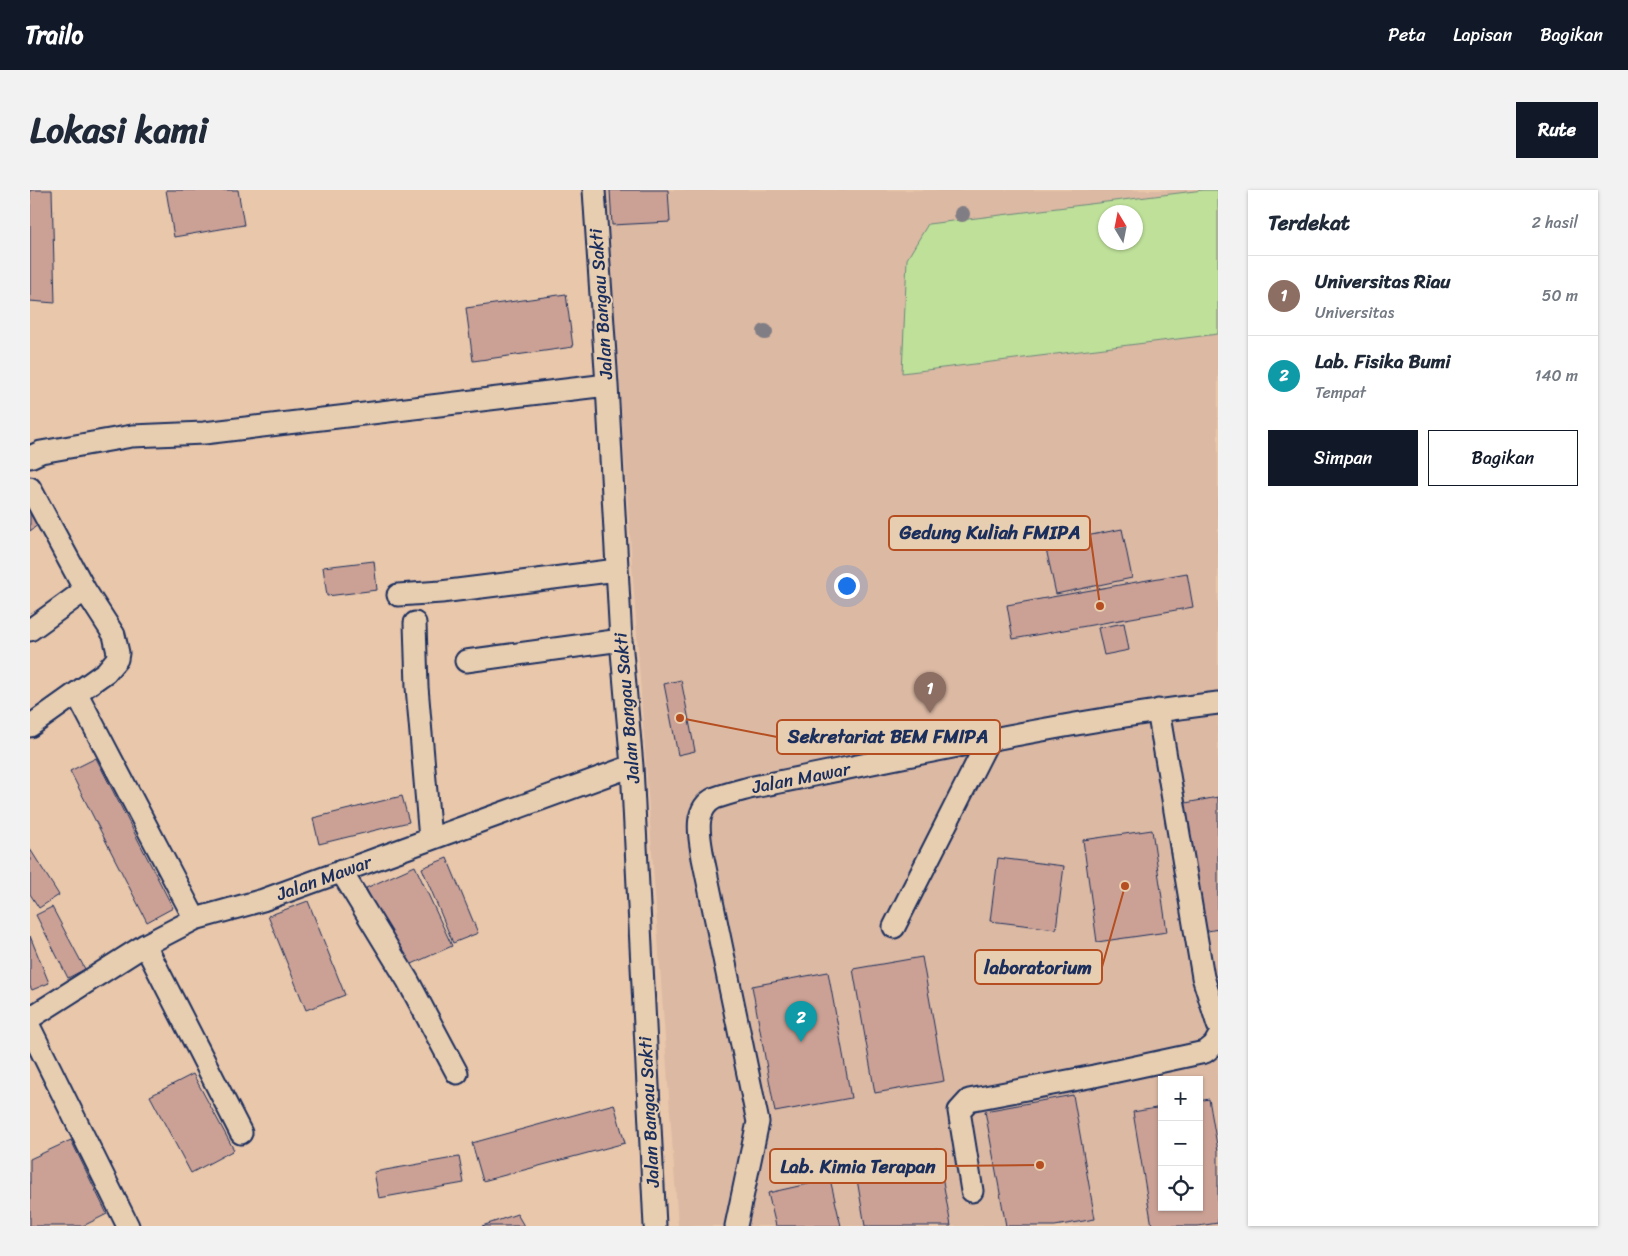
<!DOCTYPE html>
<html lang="id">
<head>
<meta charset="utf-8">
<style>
	body { margin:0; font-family:Sriracha,sans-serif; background:#f2f2f3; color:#1f2937 }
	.controls { position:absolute; right:15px; bottom:15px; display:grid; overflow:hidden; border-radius:0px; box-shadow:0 1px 4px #0004 }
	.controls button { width:45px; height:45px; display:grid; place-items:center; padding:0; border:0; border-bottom:1px solid #e0e1e3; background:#fff; color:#1f2937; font:25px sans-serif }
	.compass { position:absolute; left:1068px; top:15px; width:45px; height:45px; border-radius:50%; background:#fff; box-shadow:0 1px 4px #0004; rotate:350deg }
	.you { position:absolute; left:816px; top:395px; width:18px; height:18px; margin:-12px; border:4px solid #fff; border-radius:50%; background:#1a73e8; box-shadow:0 0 0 8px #1a73e833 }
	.badge { display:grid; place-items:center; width:32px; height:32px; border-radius:50%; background:#111827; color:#fff; font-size:16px; font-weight:700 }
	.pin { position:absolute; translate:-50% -41px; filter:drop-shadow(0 1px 2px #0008) }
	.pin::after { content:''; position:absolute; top:26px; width:18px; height:15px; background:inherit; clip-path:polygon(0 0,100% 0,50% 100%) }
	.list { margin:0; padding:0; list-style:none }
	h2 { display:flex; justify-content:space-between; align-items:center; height:65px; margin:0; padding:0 20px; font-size:21px }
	h2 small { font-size:16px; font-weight:400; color:#747a83 }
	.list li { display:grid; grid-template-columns:32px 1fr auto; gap:15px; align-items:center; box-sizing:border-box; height:80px; padding:0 20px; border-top:1px solid #e0e1e3 }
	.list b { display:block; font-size:19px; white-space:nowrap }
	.list p { margin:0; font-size:16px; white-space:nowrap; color:#747a83 }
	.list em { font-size:16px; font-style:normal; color:#747a83 }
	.actions { display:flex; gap:10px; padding:15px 20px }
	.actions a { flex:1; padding:11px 0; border:1px solid #111827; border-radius:0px; text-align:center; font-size:18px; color:#111827 }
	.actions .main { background:#111827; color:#fff }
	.icon { flex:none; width:28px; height:28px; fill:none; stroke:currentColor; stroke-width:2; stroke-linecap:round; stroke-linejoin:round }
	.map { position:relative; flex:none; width:1188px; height:1036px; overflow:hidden; border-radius:0px }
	header { display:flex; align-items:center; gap:30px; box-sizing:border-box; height:70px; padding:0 25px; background:#111827; color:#fff }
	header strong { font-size:24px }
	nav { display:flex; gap:28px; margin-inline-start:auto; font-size:18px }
	.intro { display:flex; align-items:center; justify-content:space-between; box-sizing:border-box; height:120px; padding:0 30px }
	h1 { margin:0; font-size:35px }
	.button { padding:12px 22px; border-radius:0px; background:#111827; color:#fff; font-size:18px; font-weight:700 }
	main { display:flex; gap:30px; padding:0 30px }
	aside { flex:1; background:#fff; border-radius:0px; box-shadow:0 1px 4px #0004 }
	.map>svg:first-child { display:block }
	.built { fill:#dcb9a3; fill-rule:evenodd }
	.green { fill:#bee099; stroke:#6c887c; fill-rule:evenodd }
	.building { fill:#cba195; stroke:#1b2f5e }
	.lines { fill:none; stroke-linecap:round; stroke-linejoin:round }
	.minor-casing { stroke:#1b2f5e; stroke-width:25 }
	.minor { stroke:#e8ceb0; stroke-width:21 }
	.tree { fill:#807d84 }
	.labels { text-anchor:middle; stroke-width:4; stroke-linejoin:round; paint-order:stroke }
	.street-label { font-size:18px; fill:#1b2f5e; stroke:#e8ceb0 }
	.leader { fill:none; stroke:#b54e20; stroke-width:2 }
	.callout-dot { fill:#b54e20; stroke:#e8ceb0; stroke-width:2 }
	.callout { fill:#e8ceb0; stroke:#b54e20; stroke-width:2 }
	.callout-label { font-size:19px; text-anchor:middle; font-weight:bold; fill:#1b2f5e }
</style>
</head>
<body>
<header>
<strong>Trailo</strong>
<nav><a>Peta</a><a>Lapisan</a><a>Bagikan</a></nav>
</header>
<div class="intro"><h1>Lokasi kami</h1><a class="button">Rute</a></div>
<main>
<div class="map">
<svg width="1188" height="1036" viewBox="0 0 1188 1036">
	<rect width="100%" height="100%" fill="#e9c7ab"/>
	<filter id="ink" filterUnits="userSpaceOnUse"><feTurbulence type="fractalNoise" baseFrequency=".02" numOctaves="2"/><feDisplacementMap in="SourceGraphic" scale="10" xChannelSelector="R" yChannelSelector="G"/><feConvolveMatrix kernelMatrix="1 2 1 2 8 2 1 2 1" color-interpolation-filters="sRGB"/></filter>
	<g filter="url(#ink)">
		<path class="built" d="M 576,0 L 1188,0 L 1188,1036 L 648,1036 ZM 1076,22 L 1106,22 L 1106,52 L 1076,52 ZM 1132,890 L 1169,890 L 1169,1017 L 1132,1017 Z"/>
		<path class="green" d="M 1173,0 L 1188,0 L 1188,144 L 872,183 L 877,69 L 898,34 ZM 1076,22 L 1106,22 L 1106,52 L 1076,52 Z"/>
		<path class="building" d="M 0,0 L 22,0 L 25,113 L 0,111 Z
			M 136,0 L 208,0 L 214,35 L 144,47 Z
			M 580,0 L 638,0 L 640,32 L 582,35 Z
			M 536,104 L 543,157 L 443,171 L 436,118 Z
			M 0,323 L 9,334 L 0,341 Z
			M 1092,339 L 1102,388 L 1026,404 L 1015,354 Z
			M 344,371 L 347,400 L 297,406 L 293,377 Z
			M 1157,383 L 1163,417 L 983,449 L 977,415 Z
			M 1094,433 L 1099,460 L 1074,465 L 1068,438 Z
			M 651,490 L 665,561 L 648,565 L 634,494 Z
			M 66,568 L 143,718 L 117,732 L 40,581 Z
			M 372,606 L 379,632 L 289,654 L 283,628 Z
			M 1188,607 L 1188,739 L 1173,742 L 1150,614 Z
			M 1122,640 L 1137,742 L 1067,752 L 1053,650 Z
			M 0,659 L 29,705 L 9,718 L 0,704 Z
			M 417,668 L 448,743 L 423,753 L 392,678 Z
			M 968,668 L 1034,676 L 1026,739 L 960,731 Z
			M 385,676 L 422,756 L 373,778 L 336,698 Z
			M 278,711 L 315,805 L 276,820 L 238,726 Z
			M 22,717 L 55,779 L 38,788 L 6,725 Z
			M 0,746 L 19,793 L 2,800 L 0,796 Z
			M 892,767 L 914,891 L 845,903 L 823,779 Z
			M 798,782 L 821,908 L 745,922 L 722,796 Z
			M 163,884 L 204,960 L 161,983 L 120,906 Z
			M 1043,905 L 1065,1029 L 1025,1036 L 976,1036 L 955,921 Z
			M 1179,909 L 1188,961 L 1188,1033 L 1168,1036 L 1122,1036 L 1103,922 L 1132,917 L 1132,1017 L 1169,1017 L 1169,911 Z
			M 584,914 L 595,953 L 453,991 L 442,953 Z
			M 41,950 L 77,1024 L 53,1036 L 0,1036 L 0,969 Z
			M 907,958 L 921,1036 L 835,1036 L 824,972 Z
			M 429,967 L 434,993 L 349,1008 L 344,982 Z
			M 800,989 L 811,1036 L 746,1036 L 738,1003 Z
			M 487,1024 L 494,1036 L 452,1036 Z"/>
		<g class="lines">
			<g class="minor-casing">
				<path id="minor" d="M 564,0 L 577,195 L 591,450 L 602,576 L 625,1036
					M 0,267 L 11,262 L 102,246 L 174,243 L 577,195
					M 0,298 L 55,400 L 84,445 L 88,463 L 87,469 L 76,482 L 0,536
					M 368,405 L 411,402 L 587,380
					M 385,433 L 387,497 L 400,649
					M 0,440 L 55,400
					M 436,471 L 591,450
					M 47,504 L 165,729
					M 1128,520 L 1173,787 L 1188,835
					M 311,681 L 378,791 L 427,883
					M 864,737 L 958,551
					M 115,755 L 211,943
					M 0,828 L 115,755 L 165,729 L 233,710 L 602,576
					M 0,838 L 98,1036
					M 942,1001 L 929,921 L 939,910 L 1064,886 L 1175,862 L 1184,855 L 1188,848
					M 706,1036 L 728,932 L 673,668 C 670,649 662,619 685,608 C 696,604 708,601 719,598 C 875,567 1030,532 1188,513"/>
			</g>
			<use href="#minor" class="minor"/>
		</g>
		<g class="tree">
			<circle cx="932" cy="24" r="8"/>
			<circle cx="735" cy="142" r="8"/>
		</g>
	</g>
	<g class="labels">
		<g class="street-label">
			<text transform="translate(571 114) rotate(-94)" y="6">Jalan Bangau Sakti</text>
			<text transform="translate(597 518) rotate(-95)" y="6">Jalan Bangau Sakti</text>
			<text transform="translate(771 588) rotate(-11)" y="6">Jalan Mawar</text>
			<text transform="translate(294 688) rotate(-20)" y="6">Jalan Mawar</text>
			<text transform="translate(619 922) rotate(-93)" y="6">Jalan Bangau Sakti</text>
		</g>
	</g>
	<path class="leader" d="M1070 416L1060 343M650 528L747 547M1095 696L1072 777M1010 975L916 976"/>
	<g class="callout-dot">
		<circle cx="1070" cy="416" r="5"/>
		<circle cx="650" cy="528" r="5"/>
		<circle cx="1095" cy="696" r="5"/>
		<circle cx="1010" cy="975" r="5"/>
	</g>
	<g class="callout">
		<rect x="859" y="326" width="201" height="34" rx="5"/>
		<rect x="747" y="530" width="223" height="34" rx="5"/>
		<rect x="945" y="760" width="127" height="34" rx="5"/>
		<rect x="740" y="959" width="176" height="34" rx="5"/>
	</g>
	<g class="callout-label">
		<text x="960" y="349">Gedung Kuliah FMIPA</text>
		<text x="858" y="553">Sekretariat BEM FMIPA</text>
		<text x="1008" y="784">laboratorium</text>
		<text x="828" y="983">Lab. Kimia Terapan</text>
	</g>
</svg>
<div class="controls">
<button>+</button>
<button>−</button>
<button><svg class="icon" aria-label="locate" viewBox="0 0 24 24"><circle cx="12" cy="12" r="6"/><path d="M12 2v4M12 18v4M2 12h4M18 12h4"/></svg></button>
</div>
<svg class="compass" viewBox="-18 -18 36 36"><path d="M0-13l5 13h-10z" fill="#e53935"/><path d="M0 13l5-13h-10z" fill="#747a83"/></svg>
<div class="you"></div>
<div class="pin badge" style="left:900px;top:523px;background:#8d6e63">1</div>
<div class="pin badge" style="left:771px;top:852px;background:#0f9aa8">2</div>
</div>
<aside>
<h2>Terdekat<small>2 hasil</small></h2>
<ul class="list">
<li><span class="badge" style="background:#8d6e63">1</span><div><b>Universitas Riau</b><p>Universitas</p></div><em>50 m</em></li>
<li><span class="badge" style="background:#0f9aa8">2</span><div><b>Lab. Fisika Bumi</b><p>Tempat</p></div><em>140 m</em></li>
</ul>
<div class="actions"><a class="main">Simpan</a><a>Bagikan</a></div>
</aside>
</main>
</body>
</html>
